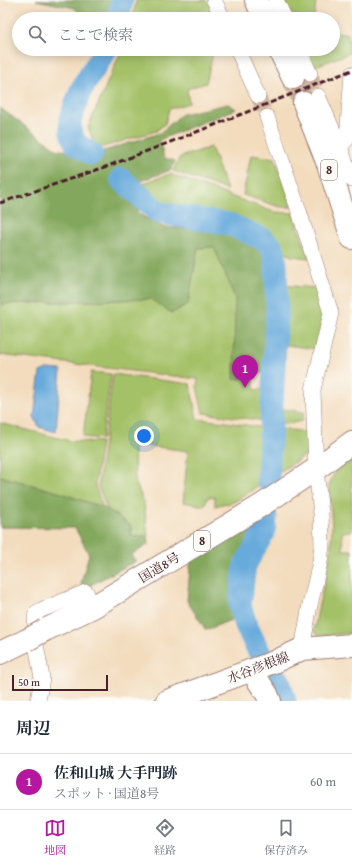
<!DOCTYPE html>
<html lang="ja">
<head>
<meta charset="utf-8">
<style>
	body { margin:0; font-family:"Gentium Book Plus","Noto Serif JP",serif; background:#f6f6f7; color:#1f2937 }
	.scale { position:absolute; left:12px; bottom:10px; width:96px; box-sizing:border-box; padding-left:4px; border:2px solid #4a1f2b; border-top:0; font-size:11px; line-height:14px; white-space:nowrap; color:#4a1f2b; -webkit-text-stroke:3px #fdfcf7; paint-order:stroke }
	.you { position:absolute; left:144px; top:436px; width:14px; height:14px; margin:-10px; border:3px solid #fff; border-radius:50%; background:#1a73e8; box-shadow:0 0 0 6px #1a73e833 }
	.badge { display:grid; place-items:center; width:26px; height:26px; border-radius:50%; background:#b5179e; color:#fff; font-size:13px; font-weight:700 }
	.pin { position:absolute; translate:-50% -33px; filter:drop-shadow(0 1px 2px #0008) }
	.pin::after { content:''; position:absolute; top:21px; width:14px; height:12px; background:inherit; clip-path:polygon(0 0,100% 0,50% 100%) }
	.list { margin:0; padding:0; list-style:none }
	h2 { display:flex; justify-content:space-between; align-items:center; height:52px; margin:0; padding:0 16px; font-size:17px }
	h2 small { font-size:13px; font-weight:400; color:#747a83 }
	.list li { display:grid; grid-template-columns:26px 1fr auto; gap:12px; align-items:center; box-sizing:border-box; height:56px; padding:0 16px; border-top:1px solid #e0e1e3 }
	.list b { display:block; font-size:15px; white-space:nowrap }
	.list p { margin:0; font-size:13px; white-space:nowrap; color:#747a83 }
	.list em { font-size:13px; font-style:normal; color:#747a83 }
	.icon { flex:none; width:22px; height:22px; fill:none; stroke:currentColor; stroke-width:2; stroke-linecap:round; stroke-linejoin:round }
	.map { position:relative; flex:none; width:352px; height:701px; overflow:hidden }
	.search { position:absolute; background:#fff; box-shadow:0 2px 10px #0003; left:12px; right:12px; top:12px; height:44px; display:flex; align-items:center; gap:10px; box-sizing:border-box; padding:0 14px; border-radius:22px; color:#747a83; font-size:15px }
	.sheet { height:108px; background:#fff }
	nav { display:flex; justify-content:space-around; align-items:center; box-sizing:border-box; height:56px; border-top:1px solid #e0e1e3; background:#fff; font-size:11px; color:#747a83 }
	nav a { display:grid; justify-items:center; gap:2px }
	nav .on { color:#b5179e }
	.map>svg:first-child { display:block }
	.green { fill:#a4c168; stroke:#77704a }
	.forest { fill:#83a75c; stroke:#666344 }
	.water { fill:#68aadc; stroke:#596484 }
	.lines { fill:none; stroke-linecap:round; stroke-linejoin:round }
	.river { stroke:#68aadc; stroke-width:23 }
	.street-tunnel { stroke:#d1b6a0; stroke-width:15; stroke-dasharray:15 8; stroke-linecap:butt }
	.highway-tunnel { stroke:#d1b6a0; stroke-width:22; stroke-dasharray:22 11; stroke-linecap:butt }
	.street-casing { stroke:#9e7e74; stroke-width:16 }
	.secondary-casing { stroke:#9e7e74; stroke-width:24 }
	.highway-casing { stroke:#9e7e74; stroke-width:24 }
	.street { stroke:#fff; stroke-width:15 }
	.secondary { stroke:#fff; stroke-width:22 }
	.highway { stroke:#fff; stroke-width:22 }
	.rail { stroke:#4a1f2b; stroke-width:3; stroke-dasharray:6 3; stroke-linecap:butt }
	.highway-bridge-casing { stroke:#9e7e74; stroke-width:24; stroke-linecap:butt }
	.highway-bridge { stroke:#fff; stroke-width:22 }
	.labels { text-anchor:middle; stroke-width:4; stroke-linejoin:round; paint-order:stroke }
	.shield { fill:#fdfcf7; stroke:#806168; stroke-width:1 }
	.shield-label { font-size:12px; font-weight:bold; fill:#4a1f2b }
	.street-label { font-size:13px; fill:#4a1f2b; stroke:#fdfcf7 }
</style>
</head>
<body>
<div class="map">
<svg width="352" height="701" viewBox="0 0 352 701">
	<rect width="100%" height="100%" fill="#fdfcf7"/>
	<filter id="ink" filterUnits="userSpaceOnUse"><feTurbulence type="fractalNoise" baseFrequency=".025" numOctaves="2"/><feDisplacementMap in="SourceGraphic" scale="8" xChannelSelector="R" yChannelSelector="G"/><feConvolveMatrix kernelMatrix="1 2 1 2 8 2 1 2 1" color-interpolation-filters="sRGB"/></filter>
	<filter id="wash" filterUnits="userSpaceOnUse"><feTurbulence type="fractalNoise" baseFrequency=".012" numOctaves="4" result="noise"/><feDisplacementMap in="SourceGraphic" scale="16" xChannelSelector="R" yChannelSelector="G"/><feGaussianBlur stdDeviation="0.9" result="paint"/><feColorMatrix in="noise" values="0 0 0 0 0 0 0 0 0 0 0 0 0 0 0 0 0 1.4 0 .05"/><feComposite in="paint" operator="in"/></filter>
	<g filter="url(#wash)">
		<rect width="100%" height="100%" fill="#f3dcbd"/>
		<path class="green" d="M 136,0 L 206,0 L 216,19 L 133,19 Z
			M 284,0 L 316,0 L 314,19 L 293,19 Z
			M 333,31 L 348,34 L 350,53 L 316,66 L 310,59 L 306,49 L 333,49 Z
			M 122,49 L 214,49 L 206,83 L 187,89 L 189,103 L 169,109 L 165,124 L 156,131 L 96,149 L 88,127 Z
			M 211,147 L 227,190 L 173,171 L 180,157 Z
			M 251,155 L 275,158 L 292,207 L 280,207 L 243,195 Z
			M 170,174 L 274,212 L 293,213 L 309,258 L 292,256 L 278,250 L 276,245 L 266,235 L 229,220 L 161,208 L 143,193 L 144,183 Z
			M 214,247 L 236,298 L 234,379 L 252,375 L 255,390 L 269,389 L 266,421 L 203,413 L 197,387 L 198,379 L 0,355 L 0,304 L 151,299 L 172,313 L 188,303 L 198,248 Z
			M 280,285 L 318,288 L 325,318 L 317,349 L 278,344 Z
			M 91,372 L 111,374 L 102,439 L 83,437 Z
			M 113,374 L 190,384 L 197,419 L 226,422 L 265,428 L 262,483 L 236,501 L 227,504 L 226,503 L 215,506 L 215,497 L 208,497 L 204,506 L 183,502 L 188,451 L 134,444 L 135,481 L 144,503 L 148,537 L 131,536 L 131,526 L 107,509 L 98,486 Z
			M 276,408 L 304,412 L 303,421 L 286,424 L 275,424 Z
			M 0,423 L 70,441 L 101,442 L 95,485 L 103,508 L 61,493 L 0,476 Z
			M 274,428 L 307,432 L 309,453 L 276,474 L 275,469 L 271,471 Z
			M 352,459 L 352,531 L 342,532 L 343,550 L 352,550 L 352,633 L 319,636 L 314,632 L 318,609 L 327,570 L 331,550 L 332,526 L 329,485 L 335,472 Z"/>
		<path class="forest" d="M 36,0 L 114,0 L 112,19 L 82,19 L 75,8 Z
			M 228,104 L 236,109 L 159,140 L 164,158 L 175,161 L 171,170 L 142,180 L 137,213 L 163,227 L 222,230 L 258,246 L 266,252 C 273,291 268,333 266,372 L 234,380 L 235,298 L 214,247 L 198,248 L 188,304 L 172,313 L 151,299 L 0,304 L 0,108 L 58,150 L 101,152 L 160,133 L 182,114 Z
			M 0,476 L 61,493 L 107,509 L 131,526 L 131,536 L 148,537 L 149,544 L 131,555 L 136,561 L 83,589 L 81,583 L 89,554 L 75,528 L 0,527 Z
			M 244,526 L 253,535 L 241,616 L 206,630 L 187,601 L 191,558 Z"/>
		<path class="water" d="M 47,369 L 61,370 L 56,432 L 39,427 L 34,417 L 40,372 Z"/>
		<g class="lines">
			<path class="river" d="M 118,19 L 122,0
				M 92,154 L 76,144 L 71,133 L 70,120 L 81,90 L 106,49
				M 121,179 L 157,211 L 161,213 L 229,224 L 263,239 L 273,248 L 276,265 L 277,309 L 268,481
				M 266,517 L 264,532 L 245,565 L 240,605 L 246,625 L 258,650 L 280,684 L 285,701"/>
		</g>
	</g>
	<g filter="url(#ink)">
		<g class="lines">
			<path class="street-tunnel" d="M 310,74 L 318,96
				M 258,96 L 267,117"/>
			<path class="highway-tunnel" d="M 293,78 L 304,103"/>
			<g class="street-casing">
				<path id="street" d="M 214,0 L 223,19
					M 276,0 L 285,19
					M 237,49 L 258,96
					M 299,49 L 310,74
					M 318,96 L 340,147 L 352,180
					M 267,117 L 299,211 L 331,313 L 313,390 L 316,469 L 321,514 L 322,545 L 320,562 L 310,605 L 302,649
					M 340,147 L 347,139 L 352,74
					M 38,701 L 42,678 L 36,644 L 35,618 L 36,613 L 41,610 L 86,592 L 93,607"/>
			</g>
			<g class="secondary-casing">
				<path id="secondary" d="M 251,670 L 267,694 L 270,701
					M 167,701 L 274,662 L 302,649 L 352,645"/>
			</g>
			<g class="highway-casing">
				<path id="highway" d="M 256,0 L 265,19
					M 279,49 L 293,78
					M 304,103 L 328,164 L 352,238
					M 45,630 L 93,607 L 262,505 L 316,469 L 352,442
					M 0,653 L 27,640"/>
			</g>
			<use href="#street" class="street"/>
			<use href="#secondary" class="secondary"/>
			<use href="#highway" class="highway"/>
			<path class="rail" d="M 0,203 L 108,166 L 212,126 L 352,70"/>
			<g class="highway-bridge-casing">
				<path id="highway-bridge" d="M 27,640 L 45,630"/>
			</g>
			<use href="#highway-bridge" class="highway-bridge"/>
		</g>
	</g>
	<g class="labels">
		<g class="shield">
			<rect x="321" y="160" width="16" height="20" rx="3"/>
			<rect x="194" y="531" width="16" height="20" rx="3"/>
		</g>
		<g class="shield-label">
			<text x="329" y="174">8</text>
			<text x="202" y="545">8</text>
		</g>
		<g class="street-label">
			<text transform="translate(159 567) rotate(-31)" y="5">国道8号</text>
			<text transform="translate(258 667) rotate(-21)" y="5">水谷彦根線</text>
		</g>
	</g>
</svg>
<div class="scale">50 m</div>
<div class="you"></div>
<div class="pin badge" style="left:245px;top:388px">1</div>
<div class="search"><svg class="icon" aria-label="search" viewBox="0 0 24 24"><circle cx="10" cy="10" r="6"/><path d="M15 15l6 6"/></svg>ここで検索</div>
</div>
<section class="sheet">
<h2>周辺<small></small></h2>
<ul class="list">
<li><span class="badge">1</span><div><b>佐和山城 大手門跡</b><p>スポット · 国道8号</p></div><em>60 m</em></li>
</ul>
</section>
<nav>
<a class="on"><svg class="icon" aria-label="map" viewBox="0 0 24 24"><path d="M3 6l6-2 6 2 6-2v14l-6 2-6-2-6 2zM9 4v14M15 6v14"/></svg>地図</a>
<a><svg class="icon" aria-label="directions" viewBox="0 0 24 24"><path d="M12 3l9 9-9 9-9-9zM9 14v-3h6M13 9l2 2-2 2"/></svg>経路</a>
<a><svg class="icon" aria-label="saved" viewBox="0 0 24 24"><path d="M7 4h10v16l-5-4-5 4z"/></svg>保存済み</a>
</nav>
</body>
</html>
